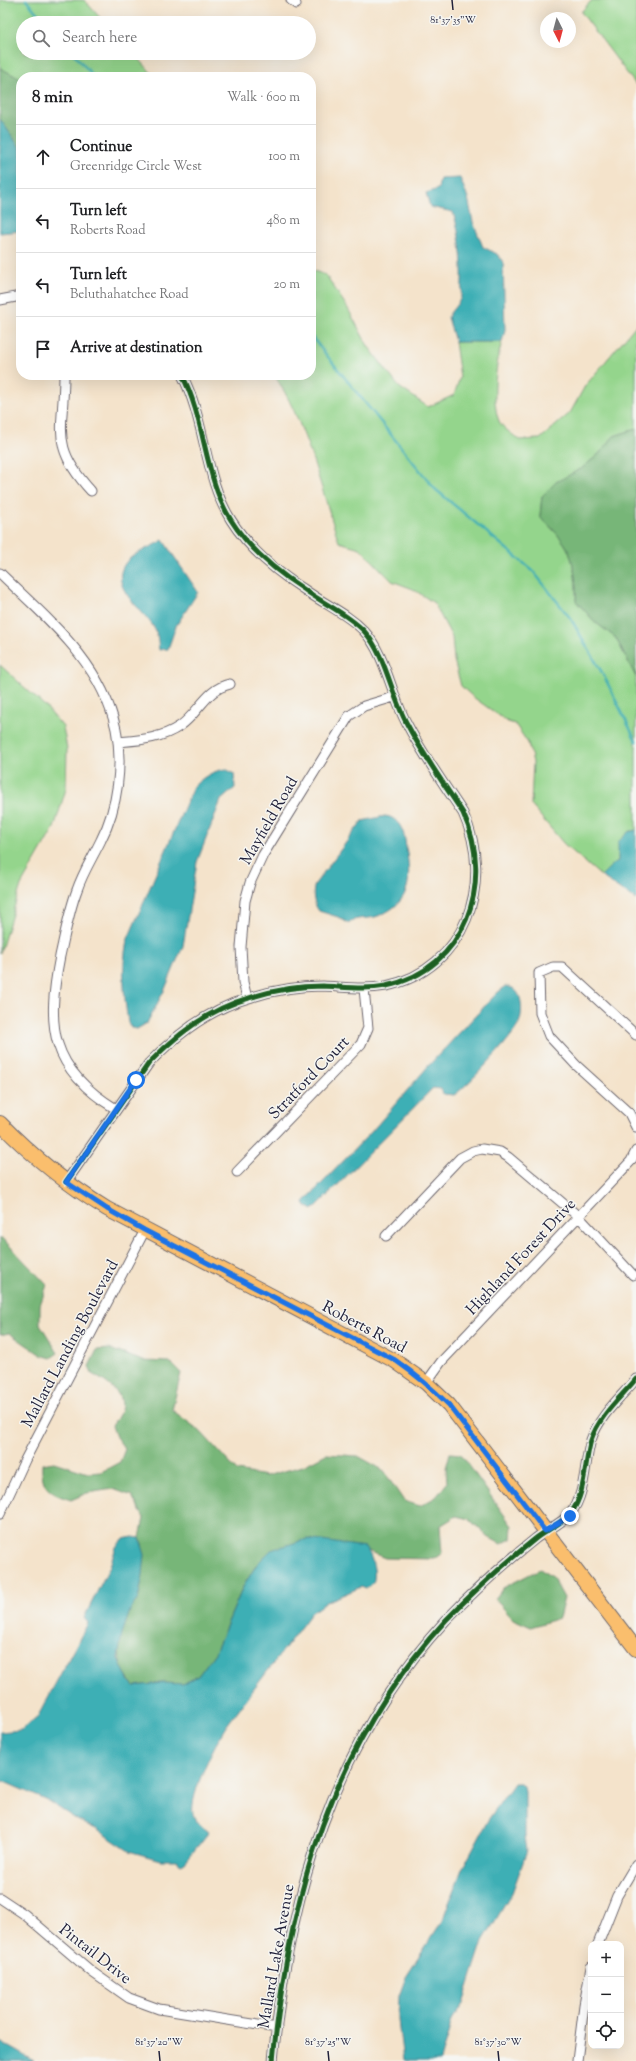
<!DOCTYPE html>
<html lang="en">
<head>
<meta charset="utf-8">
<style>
	body { margin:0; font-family:"Sorts Mill Goudy",serif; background:#f6f6f6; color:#202124 }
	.controls { position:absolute; right:12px; bottom:12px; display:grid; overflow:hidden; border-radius:8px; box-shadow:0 4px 16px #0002 }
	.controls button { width:36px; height:36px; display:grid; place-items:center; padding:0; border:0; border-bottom:1px solid #e0e0e0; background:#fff; color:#202124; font:20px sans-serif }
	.compass { position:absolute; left:540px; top:12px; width:36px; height:36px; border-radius:50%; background:#fff; box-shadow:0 4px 16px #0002; rotate:174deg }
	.stop { position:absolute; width:12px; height:12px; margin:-9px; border:3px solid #1a73e8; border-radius:50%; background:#fff }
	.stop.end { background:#1a73e8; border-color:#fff; box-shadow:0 1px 4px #0008 }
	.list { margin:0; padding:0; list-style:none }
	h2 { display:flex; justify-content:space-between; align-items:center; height:52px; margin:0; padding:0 16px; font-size:17px }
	h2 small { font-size:13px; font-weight:400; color:#757577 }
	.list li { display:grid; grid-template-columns:26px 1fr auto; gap:12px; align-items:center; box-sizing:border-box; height:64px; padding:0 16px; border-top:1px solid #e0e0e0 }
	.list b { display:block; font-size:15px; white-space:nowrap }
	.list p { margin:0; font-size:13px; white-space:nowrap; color:#757577 }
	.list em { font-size:13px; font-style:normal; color:#757577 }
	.icon { flex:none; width:22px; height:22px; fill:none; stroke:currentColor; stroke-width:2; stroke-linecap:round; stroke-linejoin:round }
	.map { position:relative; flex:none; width:636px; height:2061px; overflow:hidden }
	.search { position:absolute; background:#fff; box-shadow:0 4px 16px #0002; left:16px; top:16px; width:300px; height:44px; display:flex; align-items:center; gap:10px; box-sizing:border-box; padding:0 14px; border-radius:22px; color:#757577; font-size:15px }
	.panel { position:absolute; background:#fff; box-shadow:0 4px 16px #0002; left:16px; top:72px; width:300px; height:308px; border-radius:16px }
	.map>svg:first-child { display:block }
	.green { fill:#94d58c; stroke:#5b7c64 }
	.forest { fill:#77b678; stroke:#4c6c5a }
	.water { fill:#3dafb5; stroke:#306878 }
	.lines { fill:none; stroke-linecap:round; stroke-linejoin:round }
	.stream { stroke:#3dafb5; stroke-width:2.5 }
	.street-casing { stroke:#6c666d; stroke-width:11 }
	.primary-casing { stroke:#6c666d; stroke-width:16 }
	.street { stroke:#fff; stroke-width:9 }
	.primary { stroke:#fabe6d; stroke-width:14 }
	.cycleway-casing { stroke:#f6f6f2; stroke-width:8 }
	.cycleway { stroke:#1b5e20; stroke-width:5 }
	.route { stroke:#1a73e8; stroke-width:5 }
	.ticks { fill:none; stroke:#22223b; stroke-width:1.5 }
	.labels { text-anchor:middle; stroke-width:3; stroke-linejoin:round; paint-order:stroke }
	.street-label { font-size:16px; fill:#22223b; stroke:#f6f6f2 }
	.ticks-label { font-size:10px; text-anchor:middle; fill:#22223b; stroke:#f6f6f2; stroke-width:3; stroke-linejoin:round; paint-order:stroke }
</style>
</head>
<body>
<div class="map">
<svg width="636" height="2061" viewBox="0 0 636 2061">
	<rect width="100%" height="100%" fill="#f6f6f2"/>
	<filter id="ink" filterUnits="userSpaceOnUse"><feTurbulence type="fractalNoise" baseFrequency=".025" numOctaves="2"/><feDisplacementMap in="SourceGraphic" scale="8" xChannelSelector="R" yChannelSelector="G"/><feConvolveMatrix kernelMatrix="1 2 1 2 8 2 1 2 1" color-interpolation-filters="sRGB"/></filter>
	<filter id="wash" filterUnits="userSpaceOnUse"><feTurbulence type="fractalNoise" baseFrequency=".012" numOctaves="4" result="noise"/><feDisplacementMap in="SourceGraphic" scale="16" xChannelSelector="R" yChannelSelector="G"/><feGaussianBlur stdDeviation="0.9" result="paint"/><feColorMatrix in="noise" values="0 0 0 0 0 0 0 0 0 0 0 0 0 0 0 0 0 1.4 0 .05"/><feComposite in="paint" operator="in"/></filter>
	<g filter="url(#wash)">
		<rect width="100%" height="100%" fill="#f4e3cb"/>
		<path class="green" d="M 0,0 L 84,0 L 105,23 L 23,23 L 23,53 L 134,53 L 155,77 L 21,77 L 21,79 L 0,68 Z
			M 592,0 L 636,0 L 636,85 L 581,12 Z
			M 311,270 L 326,275 L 347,307 L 368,346 L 399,387 L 428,407 L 454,395 L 460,377 L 455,342 L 502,342 C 496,361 491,402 499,421 C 502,428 514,435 519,440 L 540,439 L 570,413 L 585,386 L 636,325 L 636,429 L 614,436 L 599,454 L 581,469 L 556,482 L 542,496 L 540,516 C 550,527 564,539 569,552 C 575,567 577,586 576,601 L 595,622 L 616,638 L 636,677 L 636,830 L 628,832 L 619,842 L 618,861 L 613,864 L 601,876 L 564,844 L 531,805 L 533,762 L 528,743 L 515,724 L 508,722 L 473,697 L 461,686 L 454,660 L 452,637 L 434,603 L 413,589 L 392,581 L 360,548 L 339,542 C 322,492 304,417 274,375 L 311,375 Z
			M 0,665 L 46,707 L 63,727 L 67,749 L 66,789 L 54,828 L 21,885 L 0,953 Z"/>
		<path class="forest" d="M 0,68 L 21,79 L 21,149 L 0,119 Z
			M 636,429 L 636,677 L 616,638 L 595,622 L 576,601 C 577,586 575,567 569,552 C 564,539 550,527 540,516 L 542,496 L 556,482 L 581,469 L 599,454 L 614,436 Z
			M 0,1238 L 5,1241 L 47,1285 L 40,1305 L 40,1324 L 58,1353 L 51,1358 L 41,1355 L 9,1333 L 0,1335 Z
			M 110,1349 L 143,1361 L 170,1362 L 181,1373 L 172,1410 L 199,1430 L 237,1471 L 266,1476 L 303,1466 L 326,1454 L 358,1456 L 383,1470 L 404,1501 L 420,1506 L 436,1497 L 447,1483 L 446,1468 L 450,1453 L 461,1454 L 512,1526 L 511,1539 L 501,1544 L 488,1537 L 469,1519 L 456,1516 L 440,1526 L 442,1553 L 434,1559 L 385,1558 L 370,1552 L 365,1547 L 344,1545 L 257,1564 L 243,1587 L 215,1653 L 198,1676 L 183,1684 L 162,1683 L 134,1686 C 111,1662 119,1637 130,1609 C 132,1605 136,1603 138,1599 C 142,1590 142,1556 142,1544 L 140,1538 L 144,1518 L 132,1496 L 113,1489 L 87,1493 L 71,1500 C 49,1493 41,1489 42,1464 L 54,1462 L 88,1473 L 101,1472 L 120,1462 L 125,1449 L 116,1437 L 112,1426 C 115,1421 119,1416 121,1410 C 127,1394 103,1380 92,1374 L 89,1366 L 97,1350 Z
			M 540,1569 L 553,1578 L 564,1598 L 559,1618 L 531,1627 L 513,1619 L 495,1599 L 503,1588 Z"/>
		<path class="water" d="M 0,119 L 21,149 L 21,231 L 0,233 Z
			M 460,178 L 468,198 L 473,222 L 483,247 L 497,254 L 503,262 L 505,330 L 502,342 L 455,342 L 448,317 C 451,310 460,303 461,296 C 464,271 461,236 453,212 L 430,207 L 426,193 L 438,189 L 440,179 Z
			M 163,540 L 198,592 L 176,626 L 168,649 L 159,650 C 158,644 158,637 156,632 C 148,611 103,587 128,560 C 137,552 153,546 163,540 Z
			M 226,769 L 234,774 L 235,788 L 221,800 L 197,862 L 183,946 L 165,989 L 147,1023 L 137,1029 L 132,1028 L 128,1023 C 124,995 121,969 127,941 L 193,787 C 203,777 212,771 226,769 Z
			M 385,816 C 398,817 403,829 405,840 C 410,873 416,901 378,916 C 368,920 358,916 348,923 L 338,917 L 319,911 C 313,903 312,893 315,884 L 362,821 Z
			M 636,830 L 636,900 L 601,876 L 613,864 L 618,861 L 618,842 L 628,832 Z
			M 506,986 C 508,987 512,987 514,989 C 524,996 523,1018 517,1027 C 510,1040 467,1087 454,1095 L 443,1094 L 441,1089 L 433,1088 L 313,1210 L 306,1206 L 304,1202 L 372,1131 L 430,1064 L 497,993 Z
			M 133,1537 L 140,1538 L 145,1555 L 143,1575 L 138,1599 L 131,1608 L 122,1634 L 118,1658 L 128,1680 L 134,1686 L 162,1683 L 183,1684 L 198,1676 L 215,1653 L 243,1587 L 257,1564 L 271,1550 L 307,1539 L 365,1547 C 371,1553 376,1570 374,1579 C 374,1583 370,1586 366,1589 L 361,1587 L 326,1602 L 312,1612 L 227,1725 C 216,1741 189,1795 193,1814 C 195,1822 203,1827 209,1832 L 185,1862 L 181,1864 L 176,1860 L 160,1860 L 129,1851 L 96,1829 L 79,1821 L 48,1801 L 0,1780 L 0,1732 L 21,1730 L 38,1716 L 88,1623 L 84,1618 L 110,1566 L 116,1547 L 123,1539 Z
			M 514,1783 L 519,1783 L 524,1786 L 525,1792 L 525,1836 L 527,1851 L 512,1893 L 483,1941 L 463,2003 L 452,2020 L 440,2061 L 403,2061 L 398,2020 L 399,1996 L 406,1977 L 442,1921 L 462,1869 L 488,1820 Z
			M 0,2042 L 34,2061 L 0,2061 Z"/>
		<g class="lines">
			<path class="stream" d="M 26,0 L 46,23
				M 73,53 L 94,77
				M 311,336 L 435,489 L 533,571 L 571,619 L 604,676 L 636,741"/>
		</g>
	</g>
	<g filter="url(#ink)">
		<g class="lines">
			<g class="street-casing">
				<path id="street" d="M 291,0 L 296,4
					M 0,300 L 21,296
					M 64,375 C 64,430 49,445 91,491
					M 0,573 C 47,619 101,661 116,729 C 123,764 118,807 101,840 C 93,857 83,872 77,890 C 69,911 65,934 60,956 C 46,1027 50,1069 116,1109
					M 118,742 C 139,740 161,739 180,726 C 199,713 206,689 230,684
					M 247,998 L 243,982 L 241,947 L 245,901 L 250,883 L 263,855 L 349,716 L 364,706 L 394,697
					M 636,1035 L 562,967 L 553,967 L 539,973 L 540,1013 L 549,1036 L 576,1065 L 629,1113 L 636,1127
					M 237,1172 L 361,1044 L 368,1028 L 364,989
					M 66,1182 L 149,1063 C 177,1034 209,1009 249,998 C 273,990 298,986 323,986 C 345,987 365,990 386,986 C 466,969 495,882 463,813 C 444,784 423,755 407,724 C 391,695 386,655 364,631 C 348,614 324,604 305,590 C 277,572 249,549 231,520 C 204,478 206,421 182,375
					M 386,1236 L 460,1158 L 473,1151 L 482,1149 L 500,1152 L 508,1157 L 579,1217 L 633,1275
					M 426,1383 L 441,1362 L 631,1161 L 636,1151
					M 0,1514 L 25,1460 L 145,1230
					M 0,1898 L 24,1914 L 92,1972 L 129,1998 L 159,2009 L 277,2028
					M 598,1944 L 617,1896 L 636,1864
					M 273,2061 C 288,1897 332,1744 446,1620 C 474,1591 504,1564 535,1539 C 545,1531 564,1522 571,1513 C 586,1493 584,1464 591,1440 C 599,1416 620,1398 636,1379
					M 577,2061 L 584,2005 L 591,1967"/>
			</g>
			<g class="primary-casing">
				<path id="primary" d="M 0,1123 C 32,1156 68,1185 107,1209 L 395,1361 L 426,1383 L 449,1405 L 636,1649"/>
			</g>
			<use href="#street" class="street"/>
			<use href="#primary" class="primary"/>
			<g class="cycleway-casing">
				<path id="cycleway" d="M 66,1182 L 149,1063 C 177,1034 209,1009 249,998 C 273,990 298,986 323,986 C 345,987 365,990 386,986 C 466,969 495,882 463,813 C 444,784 423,755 407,724 C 391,695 386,655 364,631 C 348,614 324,604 305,590 C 277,572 249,549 231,520 C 204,478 206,421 182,375
					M 273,2061 C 288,1897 332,1744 446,1620 C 474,1591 504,1564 535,1539 C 545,1531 564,1522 571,1513 C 586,1493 584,1464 591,1440 C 599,1416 620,1398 636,1379"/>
			</g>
			<use href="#cycleway" class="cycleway"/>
		</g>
	</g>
	<g class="lines" filter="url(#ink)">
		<path class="route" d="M 136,1080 L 66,1182 L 107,1209 L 144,1230 L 395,1360 C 415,1374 432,1388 449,1405 L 545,1531 L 570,1516"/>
	</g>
	<path class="ticks" d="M 452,0 L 453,10M 159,2051 L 160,2061M 328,2051 L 329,2061M 498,2051 L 499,2061"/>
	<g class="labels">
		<g class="street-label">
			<text transform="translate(268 820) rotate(-60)" y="6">Mayfield Road</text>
			<text transform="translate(308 1077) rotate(-46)" y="6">Stratford Court</text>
			<text transform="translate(520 1256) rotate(-47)" y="6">Highland Forest Drive</text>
			<text transform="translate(365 1326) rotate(28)" y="6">Roberts Road</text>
			<text transform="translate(69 1343) rotate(-62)" y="6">Mallard Landing Boulevard</text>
			<text transform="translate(96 1953) rotate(38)" y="6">Pintail Drive</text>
			<text transform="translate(275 1956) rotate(-80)" y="6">Mallard Lake Avenue</text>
		</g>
	</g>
	<g class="ticks-label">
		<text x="453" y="23">81°37'35"W</text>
		<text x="159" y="2045">81°37'20"W</text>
		<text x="328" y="2045">81°37'25"W</text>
		<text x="498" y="2045">81°37'30"W</text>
	</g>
</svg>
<div class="controls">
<button>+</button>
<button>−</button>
<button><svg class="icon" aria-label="locate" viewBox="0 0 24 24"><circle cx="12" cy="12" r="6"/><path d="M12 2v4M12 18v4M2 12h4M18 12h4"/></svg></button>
</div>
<svg class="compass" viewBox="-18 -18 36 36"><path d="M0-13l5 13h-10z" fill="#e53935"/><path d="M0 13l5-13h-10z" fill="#757577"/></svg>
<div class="stop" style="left:136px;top:1080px"></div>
<div class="stop end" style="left:570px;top:1516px"></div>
<div class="search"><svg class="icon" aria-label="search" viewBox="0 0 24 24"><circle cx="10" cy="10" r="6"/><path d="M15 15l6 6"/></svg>Search here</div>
<section class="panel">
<h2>8 min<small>Walk · 600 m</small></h2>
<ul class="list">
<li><svg class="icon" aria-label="ahead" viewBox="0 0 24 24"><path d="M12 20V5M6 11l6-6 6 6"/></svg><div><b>Continue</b><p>Greenridge Circle West</p></div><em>100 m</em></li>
<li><svg class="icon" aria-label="left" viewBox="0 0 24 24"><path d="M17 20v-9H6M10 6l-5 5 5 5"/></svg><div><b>Turn left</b><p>Roberts Road</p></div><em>480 m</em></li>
<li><svg class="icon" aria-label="left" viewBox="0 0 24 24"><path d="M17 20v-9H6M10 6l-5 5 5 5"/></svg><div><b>Turn left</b><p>Beluthahatchee Road</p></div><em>20 m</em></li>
<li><svg class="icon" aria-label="arrive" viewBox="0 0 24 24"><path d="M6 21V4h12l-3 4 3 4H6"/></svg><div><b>Arrive at destination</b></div></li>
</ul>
</section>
</div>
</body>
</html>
